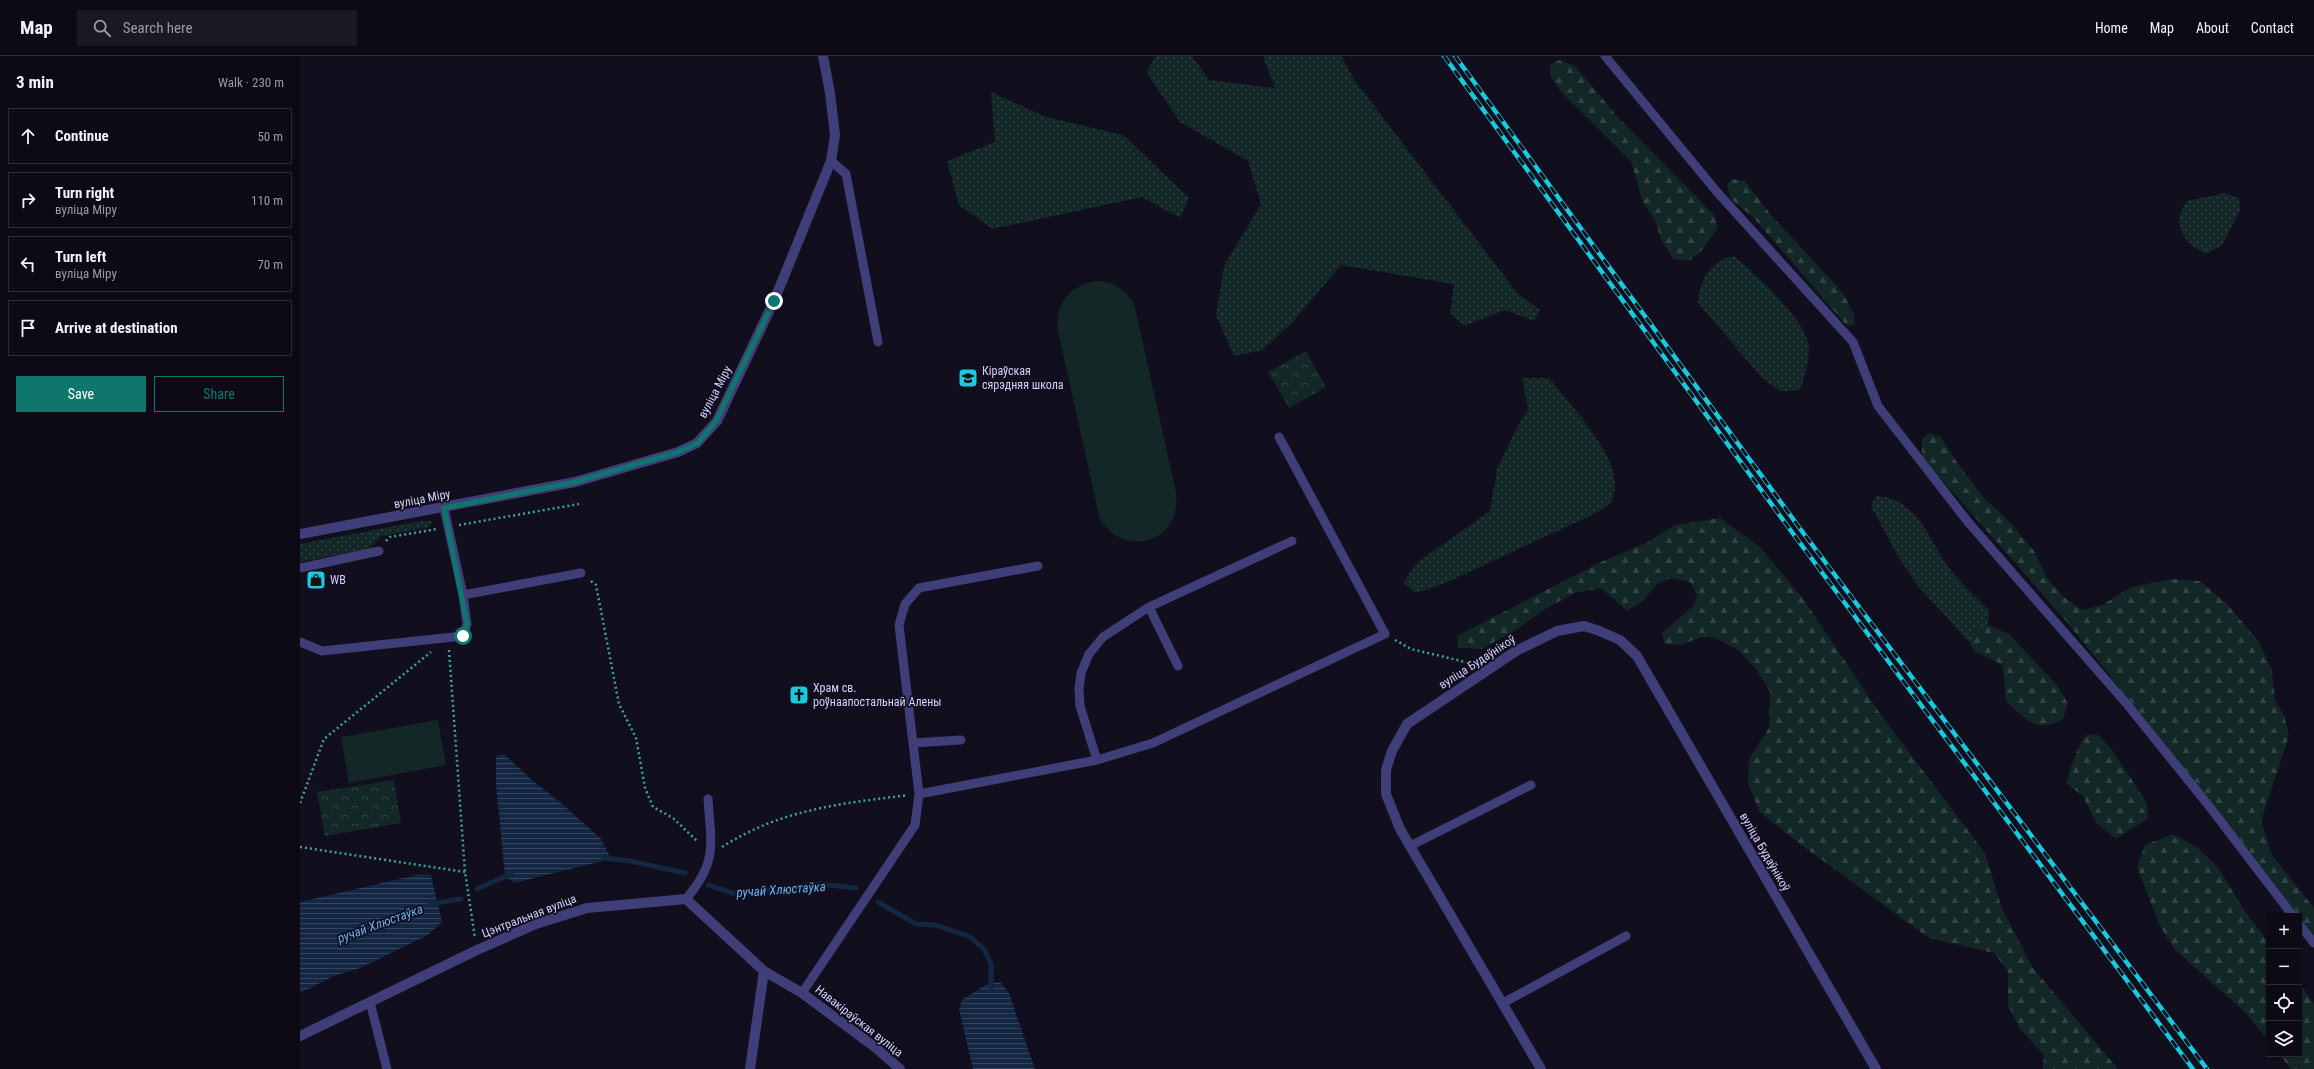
<!DOCTYPE html>
<html lang="en">
<head>
<meta charset="utf-8">
<style>
	body { margin:0; font-family:"Roboto Condensed",sans-serif; background:#1b1823; color:#f1f3f6 }
	.controls { position:absolute; right:12px; bottom:12px; display:grid; overflow:hidden; border-radius:0px; box-shadow:0 1px 3px #0004 }
	.controls button { width:36px; height:36px; display:grid; place-items:center; padding:0; border:0; border-bottom:1px solid #2d2b35; background:#0d0a16; color:#f1f3f6; font:20px sans-serif }
	.stop { position:absolute; width:12px; height:12px; margin:-9px; border:3px solid #0f766e; border-radius:50%; background:#fff }
	.stop.end { background:#0f766e; border-color:#fff; box-shadow:0 1px 4px #0008 }
	.list { margin:0; padding:0; list-style:none }
	h2 { display:flex; justify-content:space-between; align-items:center; height:52px; margin:0; padding:0 16px; font-size:17px }
	h2 small { font-size:13px; font-weight:400; color:#9a9aa1 }
	.list li { display:grid; grid-template-columns:26px 1fr auto; gap:12px; align-items:center; box-sizing:border-box; height:56px; margin:0 8px 8px; padding:0 8px; border:1px solid #2d2b35; border-radius:0px }
	.list b { display:block; font-size:15px; white-space:nowrap }
	.list p { margin:0; font-size:13px; white-space:nowrap; color:#9a9aa1 }
	.list em { font-size:13px; font-style:normal; color:#9a9aa1 }
	.actions { display:flex; gap:8px; padding:12px 16px }
	.actions a { flex:1; padding:9px 0; border:1px solid #0f766e; border-radius:0px; text-align:center; font-size:14px; color:#0f766e }
	.actions .main { background:#0f766e; color:#fff }
	.icon { flex:none; width:22px; height:22px; fill:none; stroke:currentColor; stroke-width:2; stroke-linecap:round; stroke-linejoin:round }
	.map { position:relative; flex:none; width:2014px; height:1013px; overflow:hidden }
	header { display:flex; align-items:center; gap:24px; box-sizing:border-box; height:56px; padding:0 20px; background:#0d0a16; border-bottom:1px solid #2d2b35 }
	header strong { font-size:19px }
	nav { display:flex; gap:22px; margin-inline-start:auto; font-size:14px }
	.search { width:280px; height:36px; background:#1b1823; display:flex; align-items:center; gap:10px; box-sizing:border-box; padding:0 14px; border-radius:0px; color:#9a9aa1; font-size:15px }
	main { display:flex }
	aside { flex:1; background:#0d0a16 }
	.map>svg:first-child { display:block }
	.grass { fill:url(#grass-dots) }
	.forest { fill:url(#forest-firs) }
	.park { fill:url(#park-crowns) }
	.garden { fill:#122726 }
	.water { fill:url(#water-rules) }
	.lines { fill:none; stroke-linecap:round; stroke-linejoin:round }
	.stream { stroke:#132642; stroke-width:5 }
	.path { stroke:#39a49e; stroke-width:2.5; stroke-dasharray:2 3; stroke-linecap:butt }
	.lane { stroke:#403e78; stroke-width:9 }
	.street { stroke:#403e78; stroke-width:10 }
	.rail-casing { stroke:#17cadf; stroke-width:4.5 }
	.rail { stroke:#110e1e; stroke-width:3; stroke-dasharray:9; stroke-linecap:butt }
	.route { stroke:#0f766e; stroke-width:5 }
	.labels { text-anchor:middle; stroke-width:3.5; stroke-linejoin:round; paint-order:stroke }
	.poi-label { font-size:12px; fill:#d5d0fa; stroke:#110e1e; text-anchor:start }
	.street-label { font-size:12px; fill:#d5d0fa; stroke:#110e1e }
	.water-label { font-size:13px; font-style:italic; fill:#68b0f0; stroke:#110e1e }
</style>
</head>
<body>
<header>
<strong>Map</strong>
<div class="search"><svg class="icon" aria-label="search" viewBox="0 0 24 24"><circle cx="10" cy="10" r="6"/><path d="M15 15l6 6"/></svg>Search here</div>
<nav><a>Home</a><a>Map</a><a>About</a><a>Contact</a></nav>
</header>
<main>
<aside>
<h2>3 min<small>Walk · 230 m</small></h2>
<ul class="list">
<li><svg class="icon" aria-label="ahead" viewBox="0 0 24 24"><path d="M12 20V5M6 11l6-6 6 6"/></svg><div><b>Continue</b></div><em>50 m</em></li>
<li><svg class="icon" aria-label="right" viewBox="0 0 24 24"><path d="M7 20v-9h11M14 6l5 5-5 5"/></svg><div><b>Turn right</b><p>вуліца Міру</p></div><em>110 m</em></li>
<li><svg class="icon" aria-label="left" viewBox="0 0 24 24"><path d="M17 20v-9H6M10 6l-5 5 5 5"/></svg><div><b>Turn left</b><p>вуліца Міру</p></div><em>70 m</em></li>
<li><svg class="icon" aria-label="arrive" viewBox="0 0 24 24"><path d="M6 21V4h12l-3 4 3 4H6"/></svg><div><b>Arrive at destination</b></div></li>
</ul>
<div class="actions"><a class="main">Save</a><a>Share</a></div>
</aside>
<div class="map">
<svg width="2014" height="1013" viewBox="0 0 2014 1013">
	<defs>
		<pattern id="grass-dots" width="8" height="8" patternUnits="userSpaceOnUse"><rect width="8" height="8" fill="#122726"/><path d="M2 2h.1M6 6h.1" fill="none" stroke="#344546" stroke-width="1.8" stroke-linecap="round"/></pattern>
		<pattern id="forest-firs" width="22" height="20" patternUnits="userSpaceOnUse"><rect width="22" height="20" fill="#122726"/><path d="M5 1l3.5 6h-7zM16 11l3.5 6h-7z" fill="#344546"/></pattern>
		<pattern id="park-crowns" width="20" height="18" patternUnits="userSpaceOnUse"><rect width="20" height="18" fill="#122726"/><path d="M2 6a3 3 0 1 1 6 0M12 15a3 3 0 1 1 6 0" fill="none" stroke="#344546"/></pattern>
		<pattern id="water-rules" width="6" height="5" patternUnits="userSpaceOnUse"><rect width="6" height="5" fill="#132642"/><path d="M0 2.5h6" fill="none" stroke="#34445e"/></pattern>
	</defs>
	<rect width="100%" height="100%" fill="#110e1e"/>
	<path class="grass" d="M 856,0 L 892,0 L 909,24 L 975,32 L 963,0 L 1041,0 L 1055,25 L 1218,238 L 1240,254 L 1234,265 L 1205,254 L 1164,270 L 1150,257 L 1154,228 L 1041,209 L 992,267 L 962,294 L 934,300 L 916,259 L 924,210 L 961,148 L 948,105 L 880,66 L 846,16 Z
		M 691,36 L 746,61 L 823,79 L 889,142 L 880,162 L 842,141 L 692,173 L 659,149 L 647,105 L 695,86 Z
		M 1925,137 L 1939,142 L 1940,155 L 1922,189 L 1906,198 C 1883,186 1870,169 1887,145 Z
		M 1434,200 C 1456,219 1500,258 1508,286 C 1512,297 1504,322 1500,334 L 1480,335 L 1462,322 L 1398,247 C 1400,223 1410,205 1434,200 Z
		M 1222,322 L 1249,322 C 1266,342 1304,387 1312,411 C 1315,421 1317,438 1310,447 C 1306,451 1299,455 1294,458 L 1143,528 L 1116,537 L 1103,527 L 1118,506 L 1190,455 L 1197,413 L 1216,373 L 1228,353 Z
		M 1576,440 C 1620,442 1630,489 1653,517 C 1664,530 1677,542 1689,554 L 1688,569 L 1676,573 L 1670,587 L 1618,530 L 1599,502 L 1571,450 Z
		M 121,465 L 132,465 L 130,471 L 81,480 L 69,493 L 0,506 L 0,488 Z"/>
	<path class="forest" d="M 1259,4 L 1275,10 L 1317,60 L 1414,159 L 1418,172 L 1401,195 L 1389,205 L 1373,203 L 1361,183 L 1355,164 L 1343,147 L 1331,105 L 1261,36 L 1251,21 L 1250,8 Z
		M 1432,123 L 1445,125 L 1471,159 L 1543,237 L 1554,258 L 1555,268 L 1547,270 L 1453,161 L 1431,143 L 1427,129 Z
		M 1629,377 L 1641,381 L 1656,405 L 1684,442 L 1711,467 L 1734,495 L 1747,522 L 1764,541 L 1782,554 L 1802,549 L 1831,531 L 1873,523 L 1900,525 L 1927,548 L 1959,586 L 1972,614 L 1975,645 L 1984,659 L 1989,680 L 1961,765 L 1972,799 L 2014,852 L 2014,880 L 1920,757 L 1766,565 L 1622,401 L 1622,383 Z
		M 1420,462 L 1460,491 L 1502,541 L 1581,659 L 1685,797 L 1702,853 L 1733,912 L 1818,1013 L 1743,1013 L 1744,999 L 1720,973 L 1708,949 L 1708,915 L 1694,897 L 1629,882 L 1500,788 L 1459,755 L 1448,727 L 1449,703 L 1469,672 L 1470,636 L 1457,614 L 1438,594 L 1413,581 L 1401,581 L 1381,589 L 1365,588 L 1362,577 L 1394,549 L 1397,539 L 1390,526 L 1371,522 L 1357,528 L 1343,545 L 1327,555 L 1301,532 L 1275,537 L 1245,553 L 1219,572 L 1182,593 L 1158,592 L 1157,580 L 1303,505 L 1348,486 L 1375,469 Z
		M 1688,569 L 1709,578 L 1758,630 L 1768,648 L 1763,663 C 1738,678 1725,664 1706,645 L 1703,609 L 1674,595 L 1670,587 L 1676,573 Z
		M 1797,678 L 1810,691 L 1847,747 L 1848,762 L 1816,783 L 1796,767 L 1783,740 L 1767,728 C 1770,709 1776,695 1786,679 Z
		M 1873,778 L 1898,792 L 1917,810 L 1946,857 L 1969,887 L 1969,986 L 1946,957 L 1874,893 L 1859,868 L 1837,811 L 1845,789 Z
		M 1999,926 L 2014,948 L 2014,1013 L 1991,1013 L 1979,998 L 1999,998 Z"/>
	<path class="park" d="M 1006,295 L 1026,331 L 989,352 L 968,316 Z
		M 94,724 L 101,767 L 25,780 L 17,736 Z"/>
	<path class="garden" d="M 794,225 C 812,225 824,232 834,247 L 876,436 C 882,485 828,504 800,464 L 758,275 C 755,249 768,231 794,225 Z
		M 138,664 L 146,709 L 49,727 L 41,681 Z"/>
	<path class="water" d="M 204,698 L 233,725 L 260,746 L 301,783 L 311,803 L 214,827 L 205,820 L 196,728 L 196,700 Z
		M 121,818 L 131,819 L 142,866 L 128,879 L 60,912 L 34,920 L 0,937 L 0,846 Z
		M 700,926 L 709,937 L 735,1013 L 673,1013 L 659,953 L 662,944 L 689,927 Z"/>
	<g class="lines">
		<path class="stream" d="M 304,802 L 330,805 L 385,817
			M 408,829 L 436,838 L 519,828 L 556,832
			M 177,833 L 211,818
			M 578,846 L 616,868 L 636,869 L 670,881 L 684,893 L 691,908 L 691,933
			M 130,848 L 161,843"/>
		<path class="path" d="M 159,469 L 279,448
			M 86,485 L 90,481 L 137,473
			M 291,525 L 296,529 L 319,648 L 336,682 L 345,732 L 353,751 L 373,762 L 398,786
			M 1095,584 L 1111,593 L 1174,608
			M 149,594 L 165,816 L 175,882
			M 0,747 L 24,683 L 131,596
			M 0,791 L 165,816
			M 422,791 C 482,753 539,748 608,739"/>
		<path class="lane" d="M 1305,0 L 1417,136 L 1553,286 L 1578,350 L 1668,466 L 1826,647 L 1909,750 L 1993,860
			M 531,105 L 546,118 L 578,286
			M 144,452 L 163,539 L 281,517
			M 0,512 L 79,495
			M 849,551 L 878,610
			M 0,586 L 22,595 L 163,580 L 167,568 L 163,539
			M 613,687 L 661,684
			M 797,704 L 780,650 L 779,633 L 781,617 L 789,598 L 803,581 L 849,551 L 992,485
			M 619,738 L 797,704 L 853,687 L 1085,578 L 979,381
			M 1110,790 L 1231,729
			M 386,843 C 418,805 411,789 408,743
			M 1999,868 L 2014,887
			M 502,937 L 615,769 L 619,738 L 599,569 L 605,548 L 619,532 L 738,510
			M 70,946 L 87,1013
			M 1203,947 L 1326,880"/>
		<path class="street" d="M 0,478 L 275,426 L 378,396 L 397,387 L 417,365 L 474,245 L 531,105 L 535,79 L 530,37 L 523,0
			M 0,980 L 177,894 L 236,868 L 287,852 L 386,843 L 464,915 L 502,937 L 576,992 L 600,1013
			M 450,1013 L 464,915
			M 1241,1013 L 1100,773 L 1086,738 L 1086,714 L 1092,695 L 1107,668 L 1216,595 L 1257,575 L 1284,570 L 1297,574 L 1320,584 L 1337,600 L 1576,1013"/>
		<g class="rail-casing">
			<path id="rail" d="M 1144,0 L 1497,483 L 1893,1013
				M 1155,0 L 1504,478 L 1907,1013"/>
		</g>
		<use href="#rail" class="rail"/>
	</g>
	<g class="lines">
		<path class="route" d="M 163,580 L 167,568 L 144,452 L 275,426 L 378,396 L 398,387 L 416,365 L 474,245"/>
	</g>
	<defs>
		<g id="school-square" transform="scale(1)"><rect x="-9" y="-9" width="18" height="18" rx="4" fill="#17cadf" stroke="#110e1e"/><path d="M0-5L7-2L0 1L-7-2ZM-4 1L0 2.5L4 1V4Q0 6-4 4Z" fill="#111"/></g>
		<g id="shop-square" transform="scale(1)"><rect x="-9" y="-9" width="18" height="18" rx="4" fill="#17cadf" stroke="#110e1e"/><path d="M-5-2.5h2.3a2.7 3.5 0 0 1 5.4 0H5L5.5 6h-11ZM-1.5-2.5h3a1.5 2.3 0 0 0-3 0Z" fill="#111"/></g>
		<g id="church-square" transform="scale(1)"><rect x="-9" y="-9" width="18" height="18" rx="4" fill="#17cadf" stroke="#110e1e"/><path d="M-1.2-6h2.4v3.5h3.3v2.4h-3.3V6h-2.4V-.1h-3.3v-2.4h3.3Z" fill="#111"/></g>
	</defs>
	<g fill-rule="evenodd">
		<use href="#school-square" x="668" y="322"/>
		<use href="#shop-square" x="16" y="524"/>
		<use href="#church-square" x="499" y="639"/>
	</g>
	<g class="labels">
		<g class="poi-label">
			<text x="682" y="319">Кіраўская<tspan x="682" dy="14">сярэдняя школа</tspan></text>
			<text x="30" y="528">WB</text>
			<text x="513" y="636">Храм св.<tspan x="513" dy="14">роўнаапостальнай Алены</tspan></text>
		</g>
		<g class="street-label">
			<text transform="translate(415 336) rotate(-62)" y="4">вуліца Міру</text>
			<text transform="translate(122 443) rotate(-11)" y="4">вуліца Міру</text>
			<text transform="translate(1177 606) rotate(-33)" y="4">вуліца Будаўнікоў</text>
			<text transform="translate(1465 796) rotate(60)" y="4">вуліца Будаўнікоў</text>
			<text transform="translate(229 860) rotate(-21)" y="4">Цэнтральная вуліца</text>
			<text transform="translate(559 965) rotate(38)" y="4">Навакіраўская вуліца</text>
		</g>
		<g class="water-label">
			<text transform="translate(481 833) rotate(-4)" y="5">ручай Хлюстаўка</text>
			<text transform="translate(80 867) rotate(-20)" y="5">ручай Хлюстаўка</text>
		</g>
	</g>
</svg>
<div class="controls">
<button>+</button>
<button>−</button>
<button><svg class="icon" aria-label="locate" viewBox="0 0 24 24"><circle cx="12" cy="12" r="6"/><path d="M12 2v4M12 18v4M2 12h4M18 12h4"/></svg></button>
<button><svg class="icon" aria-label="layers" viewBox="0 0 24 24"><path d="M12 4l9 5-9 5-9-5zM3 14l9 5 9-5"/></svg></button>
</div>
<div class="stop" style="left:163px;top:580px"></div>
<div class="stop end" style="left:474px;top:245px"></div>
</div>
</main>
</body>
</html>
